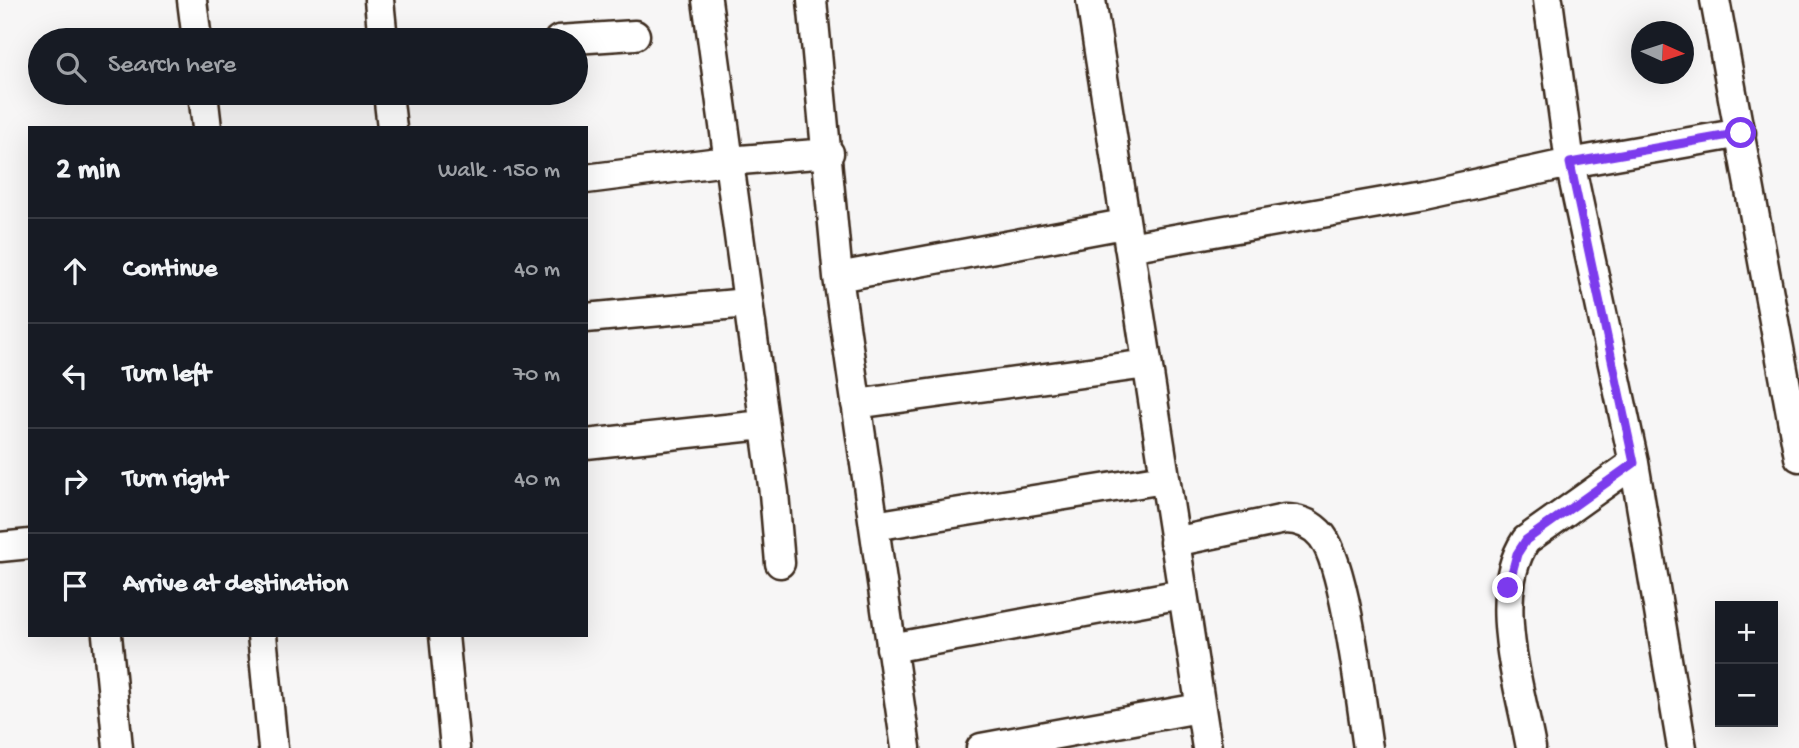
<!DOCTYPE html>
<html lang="en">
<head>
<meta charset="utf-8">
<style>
	body { margin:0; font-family:"Gochi Hand",sans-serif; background:#242831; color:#f1f3f6 }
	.controls { position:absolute; right:21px; bottom:21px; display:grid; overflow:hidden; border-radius:0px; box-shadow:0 7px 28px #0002 }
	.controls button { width:63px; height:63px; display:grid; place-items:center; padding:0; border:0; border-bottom:2px solid #363941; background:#171b24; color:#f1f3f6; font:35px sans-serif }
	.compass { position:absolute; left:1631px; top:21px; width:63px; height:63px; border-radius:50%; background:#171b24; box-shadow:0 7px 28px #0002; rotate:93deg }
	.stop { position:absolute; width:21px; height:21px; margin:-16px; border:5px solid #7c3aed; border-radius:50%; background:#fff }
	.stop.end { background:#7c3aed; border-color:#fff; box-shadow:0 2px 7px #0008 }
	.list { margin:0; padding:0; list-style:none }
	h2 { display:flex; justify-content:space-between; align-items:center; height:91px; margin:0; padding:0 28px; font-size:30px }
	h2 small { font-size:23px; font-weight:400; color:#9ea1a6 }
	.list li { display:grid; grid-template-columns:46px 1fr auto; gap:21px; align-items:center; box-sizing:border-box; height:105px; padding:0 28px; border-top:2px solid #363941 }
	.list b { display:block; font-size:26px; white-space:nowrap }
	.list em { font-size:23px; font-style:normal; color:#9ea1a6 }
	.icon { flex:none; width:38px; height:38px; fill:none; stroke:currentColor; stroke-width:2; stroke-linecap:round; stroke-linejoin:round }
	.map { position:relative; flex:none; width:1799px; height:748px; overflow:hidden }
	.search { position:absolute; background:#171b24; box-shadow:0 7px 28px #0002; left:28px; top:28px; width:560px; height:77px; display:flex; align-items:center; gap:18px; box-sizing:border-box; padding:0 24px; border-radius:38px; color:#9ea1a6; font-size:26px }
	.panel { position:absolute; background:#171b24; box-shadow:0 7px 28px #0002; left:28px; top:126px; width:560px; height:511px; border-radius:0px }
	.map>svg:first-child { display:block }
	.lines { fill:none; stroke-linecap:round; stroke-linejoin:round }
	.minor-casing { stroke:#3b2a1e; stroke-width:33 }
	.minor { stroke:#fff; stroke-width:28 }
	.route { stroke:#7c3aed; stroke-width:9 }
</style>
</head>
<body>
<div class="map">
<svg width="1799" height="748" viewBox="0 0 1799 748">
	<rect width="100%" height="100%" fill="#f7f6f6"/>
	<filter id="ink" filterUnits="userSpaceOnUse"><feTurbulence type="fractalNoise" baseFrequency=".0143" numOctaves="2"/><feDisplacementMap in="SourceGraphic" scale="14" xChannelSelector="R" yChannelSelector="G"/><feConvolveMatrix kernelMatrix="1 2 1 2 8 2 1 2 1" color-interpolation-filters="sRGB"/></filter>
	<g filter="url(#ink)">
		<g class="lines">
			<g class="minor-casing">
				<path id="minor" d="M 192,0 L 197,40
					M 379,0 L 383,40
					M 707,0 L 774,493 L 780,563
					M 812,0 L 838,277 L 906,748
					M 1091,0 L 1207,748
					M 1548,0 L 1570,163 L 1634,463 L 1682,748
					M 1715,0 L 1799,457
					M 559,40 L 635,35
					M 203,93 L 207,128
					M 388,93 L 392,128
					M 586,179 L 727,161 L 829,153
					M 1129,247 L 1424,195 L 1570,163 L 1741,133
					M 838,277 L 1124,224
					M 586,318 L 747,303
					M 856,404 L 1147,364
					M 586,444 L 763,425
					M 874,526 L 1164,479
					M 1174,542 L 1285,519 C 1300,519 1312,524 1322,536 C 1346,567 1361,703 1368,748
					M 0,547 L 30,544
					M 107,635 L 118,748
					M 262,635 L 273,748
					M 444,635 L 455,748
					M 891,648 L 1182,594
					M 981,748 L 1199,708
					M 1531,748 C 1520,686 1489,595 1526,540 L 1634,463"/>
			</g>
			<use href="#minor" class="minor"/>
		</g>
	</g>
	<g class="lines" filter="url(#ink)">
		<path class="route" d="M 1508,588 L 1517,554 L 1526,540 L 1634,463 L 1570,163 L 1741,133"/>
	</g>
</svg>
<div class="controls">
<button>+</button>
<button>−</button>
</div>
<svg class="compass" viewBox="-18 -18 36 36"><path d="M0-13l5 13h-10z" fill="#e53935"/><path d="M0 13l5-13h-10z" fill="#9ea1a6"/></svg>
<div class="stop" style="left:1741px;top:133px"></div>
<div class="stop end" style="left:1508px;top:588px"></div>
<div class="search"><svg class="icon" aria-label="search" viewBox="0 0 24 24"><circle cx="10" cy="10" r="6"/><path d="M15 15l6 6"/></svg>Search here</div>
<section class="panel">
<h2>2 min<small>Walk · 150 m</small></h2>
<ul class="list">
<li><svg class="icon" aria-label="ahead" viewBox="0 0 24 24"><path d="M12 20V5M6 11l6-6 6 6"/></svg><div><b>Continue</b></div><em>40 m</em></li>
<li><svg class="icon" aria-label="left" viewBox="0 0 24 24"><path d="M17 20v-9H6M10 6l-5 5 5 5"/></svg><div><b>Turn left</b></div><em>70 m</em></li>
<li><svg class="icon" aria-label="right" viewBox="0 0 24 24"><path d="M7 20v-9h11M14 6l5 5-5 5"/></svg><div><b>Turn right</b></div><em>40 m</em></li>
<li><svg class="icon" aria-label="arrive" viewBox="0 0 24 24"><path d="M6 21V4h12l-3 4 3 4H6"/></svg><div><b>Arrive at destination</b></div></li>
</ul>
</section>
</div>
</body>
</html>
